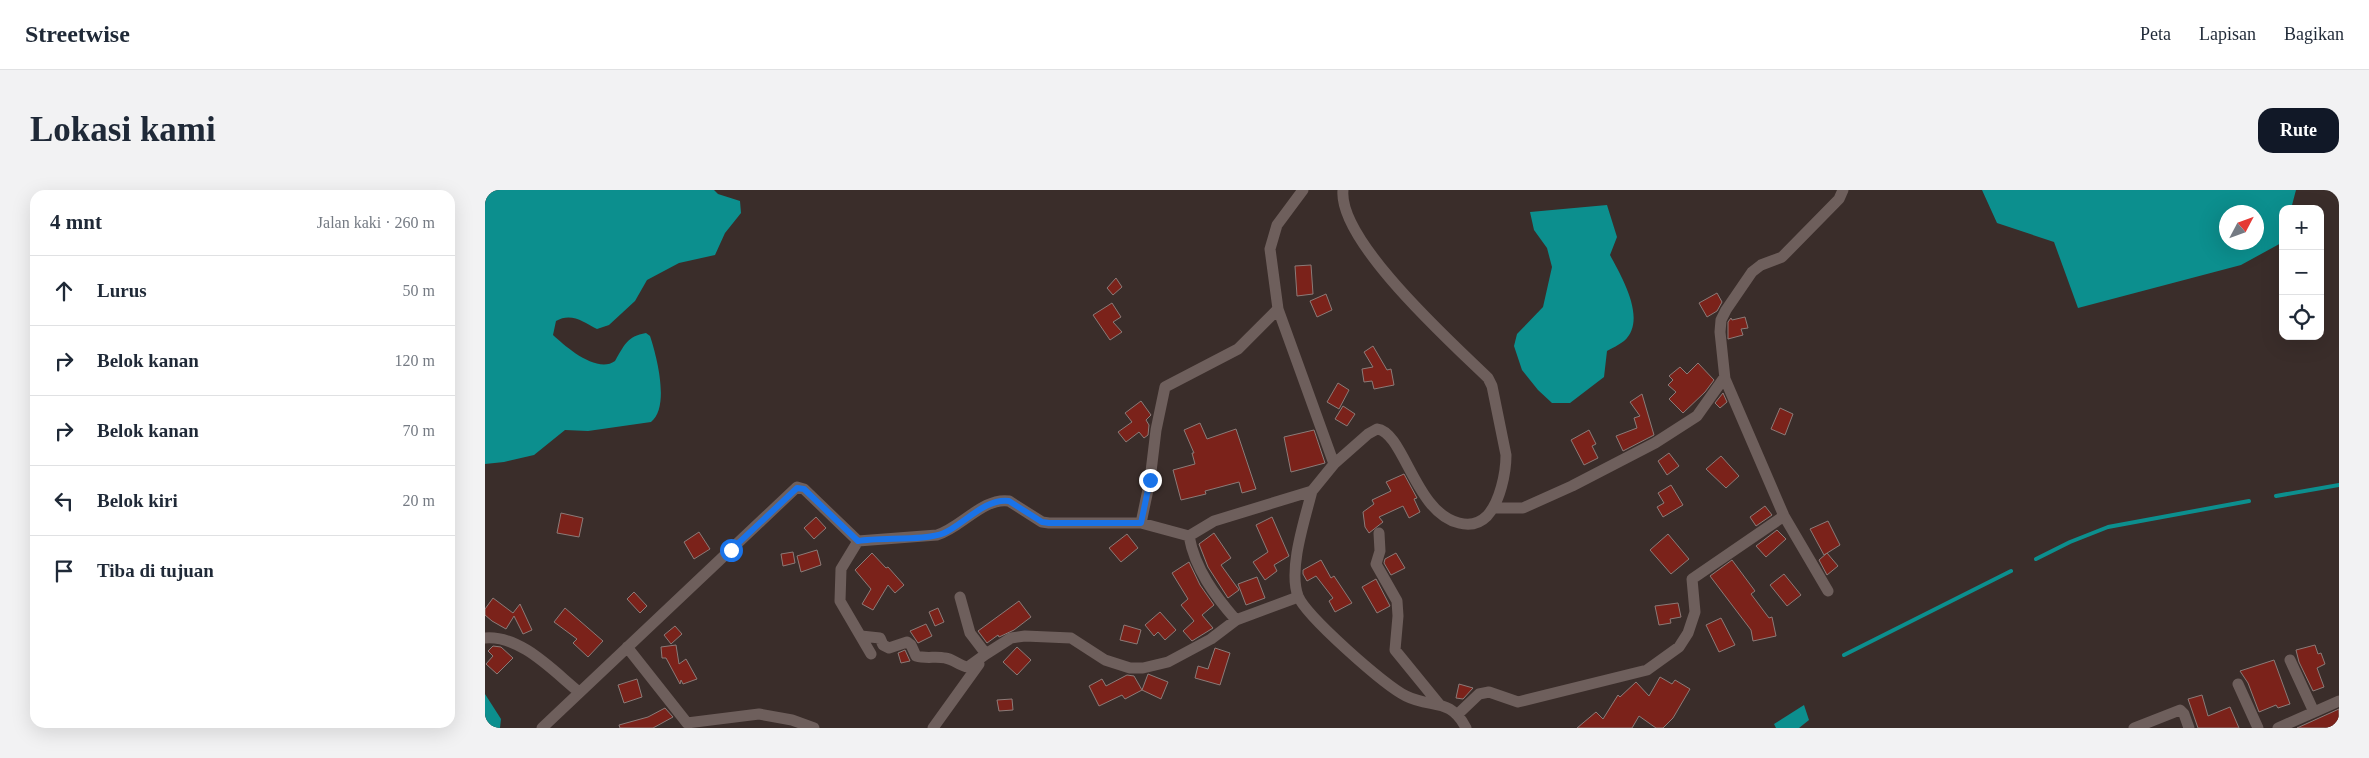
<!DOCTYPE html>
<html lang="id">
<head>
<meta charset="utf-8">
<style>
	body { margin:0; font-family:"Times New Roman",serif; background:#f2f2f3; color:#1f2937 }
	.controls { position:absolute; right:15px; top:15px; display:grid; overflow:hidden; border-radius:10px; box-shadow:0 5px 20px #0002 }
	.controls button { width:45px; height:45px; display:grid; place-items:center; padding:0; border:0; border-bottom:1px solid #e0e1e3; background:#fff; color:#1f2937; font:25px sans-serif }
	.compass { position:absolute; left:1734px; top:15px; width:45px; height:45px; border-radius:50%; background:#fff; box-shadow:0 5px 20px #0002; rotate:49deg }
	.stop { position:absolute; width:15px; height:15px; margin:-11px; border:4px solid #1a73e8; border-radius:50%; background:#fff }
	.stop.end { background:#1a73e8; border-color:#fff; box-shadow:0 1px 5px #0008 }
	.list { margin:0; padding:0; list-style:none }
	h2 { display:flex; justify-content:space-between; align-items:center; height:65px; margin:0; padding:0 20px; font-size:21px }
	h2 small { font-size:16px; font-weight:400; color:#747a83 }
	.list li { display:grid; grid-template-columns:32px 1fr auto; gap:15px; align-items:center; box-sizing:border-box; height:70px; padding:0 20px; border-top:1px solid #e0e1e3 }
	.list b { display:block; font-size:19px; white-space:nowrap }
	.list em { font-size:16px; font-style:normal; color:#747a83 }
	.icon { flex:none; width:28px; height:28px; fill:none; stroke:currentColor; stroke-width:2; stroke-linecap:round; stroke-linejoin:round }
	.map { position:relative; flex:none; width:1854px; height:538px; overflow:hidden; border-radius:15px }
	header { display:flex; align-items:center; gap:30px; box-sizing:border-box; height:70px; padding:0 25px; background:#fff; border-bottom:1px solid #e0e1e3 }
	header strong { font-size:24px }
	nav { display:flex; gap:28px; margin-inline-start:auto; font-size:18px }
	.intro { display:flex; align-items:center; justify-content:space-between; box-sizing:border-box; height:120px; padding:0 30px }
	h1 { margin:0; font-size:35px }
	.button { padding:12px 22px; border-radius:15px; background:#111827; color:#fff; font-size:18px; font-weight:700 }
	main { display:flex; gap:30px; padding:0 30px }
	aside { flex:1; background:#fff; border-radius:15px; box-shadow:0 5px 20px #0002 }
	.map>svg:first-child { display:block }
	.water { fill:#0c8f8e; fill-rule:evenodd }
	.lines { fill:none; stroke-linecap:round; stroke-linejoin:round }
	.stream { stroke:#0c8f8e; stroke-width:4 }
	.building { fill:#7b221a; stroke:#8b7b78 }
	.minor { stroke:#6e5f5c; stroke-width:11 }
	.route { stroke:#1a73e8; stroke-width:6 }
</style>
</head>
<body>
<header>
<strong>Streetwise</strong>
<nav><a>Peta</a><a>Lapisan</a><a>Bagikan</a></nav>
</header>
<div class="intro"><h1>Lokasi kami</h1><a class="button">Rute</a></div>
<main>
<aside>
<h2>4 mnt<small>Jalan kaki · 260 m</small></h2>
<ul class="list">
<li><svg class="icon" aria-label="ahead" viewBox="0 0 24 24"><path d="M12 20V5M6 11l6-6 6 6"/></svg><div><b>Lurus</b></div><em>50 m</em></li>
<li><svg class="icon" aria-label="right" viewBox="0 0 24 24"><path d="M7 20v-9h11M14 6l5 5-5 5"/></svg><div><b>Belok kanan</b></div><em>120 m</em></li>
<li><svg class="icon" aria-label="right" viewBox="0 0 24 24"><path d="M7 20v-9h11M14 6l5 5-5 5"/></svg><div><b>Belok kanan</b></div><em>70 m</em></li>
<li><svg class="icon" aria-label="left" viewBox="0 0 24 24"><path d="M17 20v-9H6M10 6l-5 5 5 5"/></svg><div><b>Belok kiri</b></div><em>20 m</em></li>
<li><svg class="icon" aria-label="arrive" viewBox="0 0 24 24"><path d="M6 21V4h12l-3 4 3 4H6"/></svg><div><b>Tiba di tujuan</b></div></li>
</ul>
</aside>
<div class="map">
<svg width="1854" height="538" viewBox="0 0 1854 538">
	<rect width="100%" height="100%" fill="#3a2d2a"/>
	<path class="water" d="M 0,0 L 229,0 L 233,4 L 255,11 L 256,23 L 240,43 L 230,65 L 194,73 L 162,90 L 150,111 L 124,135 L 112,139 C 99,132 86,122 71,131 L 68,145 C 81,157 112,184 130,171 C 139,156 142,146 161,143 L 165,146 C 172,167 185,217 166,232 L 103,241 L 80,240 L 49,265 L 19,272 L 0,274 Z
		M 1497,0 L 1811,0 L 1806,19 L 1798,19 L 1798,52 L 1756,75 L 1593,118 L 1569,52 L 1512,33 ZM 1772,22 L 1772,52 L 1742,52 L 1742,22 Z
		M 1122,15 L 1132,47 L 1125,65 C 1136,86 1163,130 1139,151 C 1134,155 1127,158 1122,161 L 1119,187 L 1085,213 L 1067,213 L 1053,200 L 1037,180 L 1029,156 L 1032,144 L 1058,117 L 1067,77 L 1062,58 L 1049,40 L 1045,22 Z
		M 0,504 L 16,529 L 15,538 L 0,538 Z
		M 1319,515 L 1324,530 L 1314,538 L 1291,538 L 1289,534 Z"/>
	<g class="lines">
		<path class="stream" d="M 1791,306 L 1854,295
			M 1551,369 L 1585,352 L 1623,337 L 1764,311
			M 1359,465 L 1526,381"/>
	</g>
	<path class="building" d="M 826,75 L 828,104 L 812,106 L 810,76 Z
		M 631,88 L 637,97 L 628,105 L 622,98 Z
		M 1232,103 L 1237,112 L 1232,121 L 1222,127 L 1214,113 Z
		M 841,104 L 847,120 L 832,127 L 825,111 Z
		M 627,113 L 636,127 L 628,132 L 637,142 L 625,150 L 608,125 Z
		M 1260,127 L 1263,138 L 1256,139 L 1258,145 L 1243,149 L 1243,132 L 1246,128 L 1247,130 Z
		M 888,156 L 902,180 L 906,179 L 909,195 L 889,199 L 887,191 L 879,192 L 877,179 L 888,177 L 879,162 Z
		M 1213,173 L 1229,190 L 1220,202 L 1198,223 L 1184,209 L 1191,202 L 1183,195 L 1188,190 L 1184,186 L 1195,177 L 1202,184 Z
		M 853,193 L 864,200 L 854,219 L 842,212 Z
		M 1238,203 L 1242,212 L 1235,218 L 1230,213 Z
		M 1157,204 L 1169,245 L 1138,261 L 1131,246 L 1152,238 L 1149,228 L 1155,226 L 1145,212 Z
		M 656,211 L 666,225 L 661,230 L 664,235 L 663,245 L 659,248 L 654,242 L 641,252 L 633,242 L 647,232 L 640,223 Z
		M 858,216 L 870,224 L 862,236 L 850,229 Z
		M 1295,218 L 1308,224 L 1300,245 L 1286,239 Z
		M 715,233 L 722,249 L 751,239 L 771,299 L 757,303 L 754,292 L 720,301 L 721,304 L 696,310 L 688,280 L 710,274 L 707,263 L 709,263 L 699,240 Z
		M 829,240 L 840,273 L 806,282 L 799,247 Z
		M 1104,240 L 1111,254 L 1107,256 L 1113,268 L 1099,275 L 1086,250 Z
		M 1184,263 L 1194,276 L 1182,285 L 1173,271 Z
		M 1236,266 L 1254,286 L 1241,298 L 1221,279 Z
		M 919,284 L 932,308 L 929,309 L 935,322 L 924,328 L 918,316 L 894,327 L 898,332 L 884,343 L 880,337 L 878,322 L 889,314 L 887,310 L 906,301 L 901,292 Z
		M 1186,295 L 1198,315 L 1178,327 L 1172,317 L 1179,313 L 1173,303 Z
		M 1280,316 L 1287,325 L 1271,336 L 1265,327 Z
		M 76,323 L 98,328 L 94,347 L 72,343 Z
		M 331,327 L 341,338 L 329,349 L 319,338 Z
		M 787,327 L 804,366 L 789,375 L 792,381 L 780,390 L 768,372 L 783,362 L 771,335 Z
		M 1343,331 L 1355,355 L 1339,365 L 1325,339 Z
		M 1292,340 L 1301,349 L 1281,367 L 1271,356 Z
		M 214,342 L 225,359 L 209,369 L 199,352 Z
		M 729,343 L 746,368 L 736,375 L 754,400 L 743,408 L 723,377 L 714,354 Z
		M 642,344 L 653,358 L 636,372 L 624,358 Z
		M 1183,344 L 1204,369 L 1186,384 L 1165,360 Z
		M 332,360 L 336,375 L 316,382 L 312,366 Z
		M 308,362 L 310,373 L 298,376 L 296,364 Z
		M 387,363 L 401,378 L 403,377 L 419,395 L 410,403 L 403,395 L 388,420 L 377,414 L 386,399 L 370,380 Z
		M 911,363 L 920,378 L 906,385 L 899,373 L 900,369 Z
		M 1342,363 L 1353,376 L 1342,385 L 1334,370 Z
		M 836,370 L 846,388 L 849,386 L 867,413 L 850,422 L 844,411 L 848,408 L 831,386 L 822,391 L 818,384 L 818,380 Z
		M 1247,370 L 1270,401 L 1266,404 L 1284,428 L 1287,427 L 1291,446 L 1268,451 L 1266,440 L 1225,386 Z
		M 704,372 L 715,395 L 729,415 L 717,425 L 728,438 L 707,451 L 698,441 L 709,431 L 696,415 L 703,409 L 687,383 Z
		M 1299,384 L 1316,405 L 1302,416 L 1285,395 Z
		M 772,387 L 780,408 L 761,415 L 753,394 Z
		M 891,389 L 905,416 L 892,423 L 877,397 Z
		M 149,402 L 162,416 L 155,423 L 142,409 Z
		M 8,408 L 28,423 L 35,414 L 47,440 L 38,444 L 29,426 L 21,439 L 7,431 L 0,425 L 0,419 Z
		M 534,411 L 546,427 L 529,440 L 514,447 L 513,445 L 502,453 L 493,441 Z
		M 1193,413 L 1196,427 L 1185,429 L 1186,433 L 1174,435 L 1170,416 Z
		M 80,418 L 118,451 L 103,467 L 88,453 L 92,449 L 69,432 Z
		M 453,418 L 459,432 L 450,436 L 444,422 Z
		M 675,422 L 691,440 L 680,450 L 673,442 L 669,446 L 660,435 Z
		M 1236,428 L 1250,455 L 1234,462 L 1221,435 Z
		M 441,434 L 447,446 L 433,453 L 425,441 Z
		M 639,435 L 656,440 L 652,454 L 635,450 Z
		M 190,436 L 197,444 L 186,454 L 179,445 Z
		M 191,455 L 194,474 L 201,469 L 212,489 L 198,494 L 196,490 L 195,494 L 181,468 L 177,468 L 176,457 Z
		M 1830,455 L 1833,464 L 1836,463 L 1840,474 L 1832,478 L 1839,497 L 1828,501 L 1814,472 L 1811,460 Z
		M 8,456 L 16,457 L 28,468 L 12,484 L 1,474 L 8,466 L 3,461 Z
		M 532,457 L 546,470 L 532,485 L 518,472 Z
		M 730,458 L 745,463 L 735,495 L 710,488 L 713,476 L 723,479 Z
		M 420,460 L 425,471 L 416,473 L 413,463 Z
		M 1789,470 L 1805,514 L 1793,518 L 1791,515 L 1774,522 L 1763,493 L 1755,481 Z
		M 663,484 L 683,492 L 676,509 L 657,500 Z
		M 642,485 L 649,486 L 657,500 L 640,509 L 637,505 L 614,516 L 604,496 L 617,489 L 621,496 Z
		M 1175,487 L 1187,494 L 1190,490 L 1205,499 L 1188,528 L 1178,538 L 1171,538 L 1154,526 L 1147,538 L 1092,538 L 1111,522 L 1118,529 L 1133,505 L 1135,507 L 1151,492 L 1164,506 Z
		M 152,489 L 157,507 L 139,513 L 133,495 Z
		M 974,494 L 988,498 L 978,509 L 971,508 Z
		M 1717,505 L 1723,526 L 1745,517 L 1754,538 L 1713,538 L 1703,509 Z
		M 527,509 L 528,520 L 514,521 L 512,510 Z
		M 180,518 L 188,527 L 168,538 L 135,538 L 134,535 L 163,527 Z
		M 1854,519 L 1854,535 L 1847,538 L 1812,538 Z"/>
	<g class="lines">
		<path class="minor" d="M 818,0 L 792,35 L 785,59 L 793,119 L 849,274
			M 827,301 C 820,329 803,379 813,406 C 821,426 900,496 921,506 C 947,519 965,507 981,538
			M 1009,318 L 1038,318 L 1087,296 L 1170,253 L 1212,226 L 1239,188
			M 656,333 L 665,290 L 671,240 L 680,197 L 753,159 L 793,119
			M 894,343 L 895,361 L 891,374 L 912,411 L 913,426 L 910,460 L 954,514
			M 704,346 C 710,379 730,406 751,430
			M 373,351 L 356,379 L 355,411 L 386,464
			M 1343,401 L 1299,326 L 1240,189 L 1235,142 L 1236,130 L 1241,120 L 1267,82 L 1276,75 L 1297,67 L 1354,9 L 1358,0
			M 475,407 L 485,443 L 501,464 L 526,448 L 540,446 L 586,448 L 620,470 L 645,478 L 658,478 L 683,472 L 726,449 L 751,430 L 813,407
			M 376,446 L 395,448 L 398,455 L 404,458 L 422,452 L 426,455 L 431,466 C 441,469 451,466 460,468 C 469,469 474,476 483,477 L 501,464
			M 0,448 C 36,445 68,481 94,502
			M 142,457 L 202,533 L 274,524 L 307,530 L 329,538
			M 1805,470 L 1829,522
			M 1753,494 L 1773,538
			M 973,524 L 994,504 L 1004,502 L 1033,512 L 1162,480 L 1194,457 L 1203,443 L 1210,422 L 1207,389 L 1299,326
			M 57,538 L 312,297 L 319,299 L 373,351 L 452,345 C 476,338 498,307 524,311 L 557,332 L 564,333 L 656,333 L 704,346 L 729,331 L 827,301 L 849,274 L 883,244 L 892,239 C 919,242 930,323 974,333 C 985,336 994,334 1002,326 C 1015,312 1021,283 1021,265 L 1007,196 L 1003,188 C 967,153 853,51 858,0
			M 448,538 L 494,474
			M 1649,538 L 1695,520 L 1699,524 L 1704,538
			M 1793,538 L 1854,511"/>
	</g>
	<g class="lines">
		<path class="route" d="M 246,360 L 312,298 L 319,299 L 373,351 C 395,347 441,351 459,343 C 479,334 500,308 524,311 L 557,332 L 564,333 L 656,333 L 665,290"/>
	</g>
</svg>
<div class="controls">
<button>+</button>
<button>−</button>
<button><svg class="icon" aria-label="locate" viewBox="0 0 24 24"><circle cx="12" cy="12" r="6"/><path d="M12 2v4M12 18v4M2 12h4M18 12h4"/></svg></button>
</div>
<svg class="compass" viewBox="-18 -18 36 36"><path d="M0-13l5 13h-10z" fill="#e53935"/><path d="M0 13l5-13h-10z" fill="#747a83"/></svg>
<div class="stop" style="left:246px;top:360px"></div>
<div class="stop end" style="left:665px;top:290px"></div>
</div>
</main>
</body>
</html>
